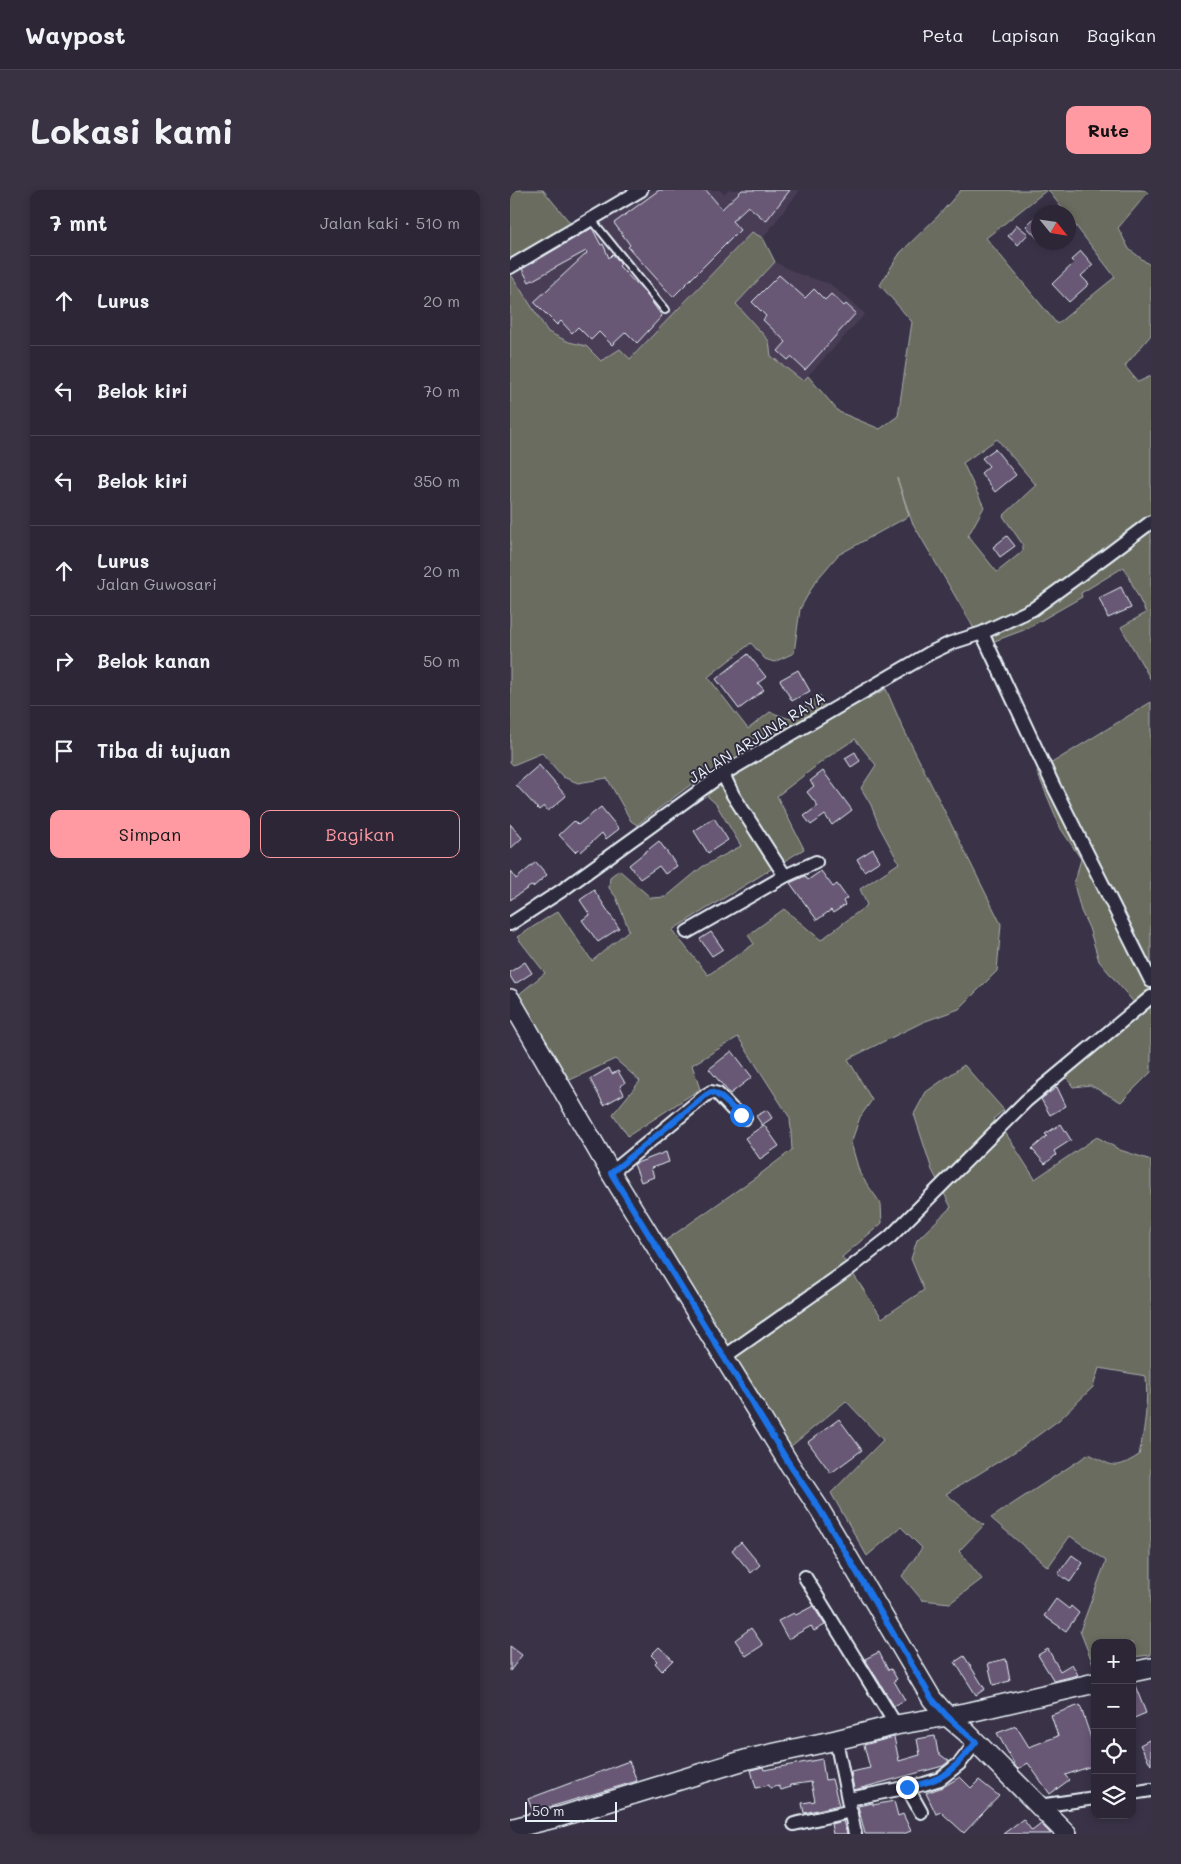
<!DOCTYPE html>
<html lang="id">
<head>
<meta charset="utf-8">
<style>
	body { margin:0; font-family:Mali,sans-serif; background:#383242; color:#f1f3f6 }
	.controls { position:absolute; right:15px; bottom:15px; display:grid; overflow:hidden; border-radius:10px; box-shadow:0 2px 8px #0003 }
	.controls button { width:45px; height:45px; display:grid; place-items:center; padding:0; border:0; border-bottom:1px solid #484351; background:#2c2636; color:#f1f3f6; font:25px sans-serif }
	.compass { position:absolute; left:521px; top:15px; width:45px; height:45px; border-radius:50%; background:#2c2636; box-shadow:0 2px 8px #0003; rotate:120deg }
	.scale { position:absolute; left:15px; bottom:12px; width:92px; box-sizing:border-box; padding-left:5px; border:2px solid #e8f1f8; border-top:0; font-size:14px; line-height:18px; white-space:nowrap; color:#e8f1f8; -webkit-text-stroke:4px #2f2a3d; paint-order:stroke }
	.stop { position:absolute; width:15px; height:15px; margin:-11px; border:4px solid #1a73e8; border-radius:50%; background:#fff }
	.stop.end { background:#1a73e8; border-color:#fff; box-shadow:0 1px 5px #0008 }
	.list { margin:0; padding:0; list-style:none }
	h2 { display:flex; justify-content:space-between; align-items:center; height:65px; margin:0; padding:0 20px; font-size:21px }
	h2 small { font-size:16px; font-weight:400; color:#a6a5ad }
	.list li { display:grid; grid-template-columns:32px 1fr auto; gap:15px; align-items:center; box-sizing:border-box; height:90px; padding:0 20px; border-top:1px solid #484351 }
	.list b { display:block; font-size:19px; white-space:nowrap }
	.list p { margin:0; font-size:16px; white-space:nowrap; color:#a6a5ad }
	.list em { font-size:16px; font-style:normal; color:#a6a5ad }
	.actions { display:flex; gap:10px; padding:15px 20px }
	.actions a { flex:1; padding:11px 0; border:1px solid #ff9aa2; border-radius:10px; text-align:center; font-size:18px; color:#ff9aa2 }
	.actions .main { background:#ff9aa2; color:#111 }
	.icon { flex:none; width:28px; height:28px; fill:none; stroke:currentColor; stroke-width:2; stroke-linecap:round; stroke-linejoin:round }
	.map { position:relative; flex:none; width:641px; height:1644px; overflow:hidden; border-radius:10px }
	header { display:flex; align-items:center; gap:30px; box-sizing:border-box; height:70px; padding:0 25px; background:#2c2636; border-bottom:1px solid #484351 }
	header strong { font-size:24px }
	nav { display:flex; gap:28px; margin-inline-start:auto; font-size:18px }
	.intro { display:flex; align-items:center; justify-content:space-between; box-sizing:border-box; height:120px; padding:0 30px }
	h1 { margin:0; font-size:35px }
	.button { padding:12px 22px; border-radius:10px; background:#ff9aa2; color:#111; font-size:18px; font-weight:700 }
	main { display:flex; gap:30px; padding:0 30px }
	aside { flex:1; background:#2c2636; border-radius:10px; box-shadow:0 2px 8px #0003 }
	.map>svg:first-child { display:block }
	.built { fill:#483e56 }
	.green { fill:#6a6c5e; stroke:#a9aeab; fill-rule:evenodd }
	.building { fill:#685975; stroke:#e8f1f8 }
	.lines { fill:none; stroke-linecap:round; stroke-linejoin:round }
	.lane-casing { stroke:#e8f1f8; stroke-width:10 }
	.street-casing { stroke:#e8f1f8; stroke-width:16 }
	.secondary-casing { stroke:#e8f1f8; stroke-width:22 }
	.lane { stroke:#2f2a3d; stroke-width:6 }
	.street { stroke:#2f2a3d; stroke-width:12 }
	.secondary { stroke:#2f2a3d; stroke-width:19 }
	.route { stroke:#1a73e8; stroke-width:6 }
	.labels { text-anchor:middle; stroke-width:4; stroke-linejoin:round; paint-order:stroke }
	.street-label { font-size:15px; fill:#e8f1f8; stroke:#2f2a3d }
</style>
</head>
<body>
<header>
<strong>Waypost</strong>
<nav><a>Peta</a><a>Lapisan</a><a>Bagikan</a></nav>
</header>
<div class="intro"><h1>Lokasi kami</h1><a class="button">Rute</a></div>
<main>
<aside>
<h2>7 mnt<small>Jalan kaki · 510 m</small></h2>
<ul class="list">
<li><svg class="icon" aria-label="ahead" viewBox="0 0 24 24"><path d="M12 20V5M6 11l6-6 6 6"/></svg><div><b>Lurus</b></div><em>20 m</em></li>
<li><svg class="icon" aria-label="left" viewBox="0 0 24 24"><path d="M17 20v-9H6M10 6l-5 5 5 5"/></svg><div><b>Belok kiri</b></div><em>70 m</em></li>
<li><svg class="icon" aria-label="left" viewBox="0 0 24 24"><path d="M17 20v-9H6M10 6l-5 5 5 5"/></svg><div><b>Belok kiri</b></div><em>350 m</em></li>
<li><svg class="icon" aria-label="ahead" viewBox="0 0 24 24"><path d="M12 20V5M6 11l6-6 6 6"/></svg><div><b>Lurus</b><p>Jalan Guwosari</p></div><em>20 m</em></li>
<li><svg class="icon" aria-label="right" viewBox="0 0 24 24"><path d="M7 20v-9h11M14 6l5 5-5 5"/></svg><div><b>Belok kanan</b></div><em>50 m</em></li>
<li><svg class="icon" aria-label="arrive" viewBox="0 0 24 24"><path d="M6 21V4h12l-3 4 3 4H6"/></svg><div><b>Tiba di tujuan</b></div></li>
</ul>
<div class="actions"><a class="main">Simpan</a><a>Bagikan</a></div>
</aside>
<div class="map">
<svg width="641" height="1644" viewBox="0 0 641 1644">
	<rect width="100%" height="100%" fill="#3a3348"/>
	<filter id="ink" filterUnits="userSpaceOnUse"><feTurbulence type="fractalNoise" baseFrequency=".02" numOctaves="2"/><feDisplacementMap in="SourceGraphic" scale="10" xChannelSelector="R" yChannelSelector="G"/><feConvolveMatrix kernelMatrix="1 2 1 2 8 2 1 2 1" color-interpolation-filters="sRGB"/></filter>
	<g filter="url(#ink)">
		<path class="built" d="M 116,0 L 209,0 L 214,4 L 219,0 L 290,0 L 253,48 L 242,42 L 120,169 L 91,171 L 76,156 L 59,152 L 38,142 L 0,83 L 76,26 Z
			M 265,72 L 288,84 L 320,94 L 355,124 L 293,191 L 261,166 L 259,151 L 226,113 Z"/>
		<path class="green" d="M 0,0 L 33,0 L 62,35 L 0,71 Z
			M 451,0 L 537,0 L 476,48 L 547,134 L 605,87 L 559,27 L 558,22 L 555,22 L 538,0 L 640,0 L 608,38 L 619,59 L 641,76 L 641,145 L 615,176 L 628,192 L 641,186 L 641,490 L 611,437 L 636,423 L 614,377 L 571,403 L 572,407 L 514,440 L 471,456 L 462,435 L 402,332 L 387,288 L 399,326 L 328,365 L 305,392 L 290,419 L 284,463 L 264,472 L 255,469 L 241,453 L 198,487 L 238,539 L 260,522 L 280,529 L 310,505 L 320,529 L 376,499 L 392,536 L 491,734 L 487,781 L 449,819 L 413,832 L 338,869 L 362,910 L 350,927 L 341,953 L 350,984 L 371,1014 L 372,1033 L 332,1067 L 372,1128 L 414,1100 L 401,1069 L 407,1050 L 441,1017 L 422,980 L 404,924 L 416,902 L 454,875 L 494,920 L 483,929 L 495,942 L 525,989 L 587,947 L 610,960 L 641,970 L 641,1465 L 622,1467 L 622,1453 L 585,1453 L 585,1474 L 583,1474 L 570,1441 L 596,1371 L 560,1346 L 538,1377 L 481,1328 L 579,1264 C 603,1276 604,1281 629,1265 C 635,1238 638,1214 636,1186 L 589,1178 L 583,1197 L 549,1230 L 509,1259 L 436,1304 L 474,1335 L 449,1361 L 472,1389 L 440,1413 L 412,1410 L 392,1386 L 412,1358 L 391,1337 L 357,1366 L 321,1303 L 373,1250 L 336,1211 L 269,1266 L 142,1060 L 249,985 L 282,960 L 280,928 L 228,847 L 182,875 L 190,899 L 118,946 L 103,924 L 130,891 L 105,869 L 60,890 L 8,805 L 35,783 L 7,747 L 48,721 L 82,771 L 119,740 L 106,707 L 99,698 L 100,687 L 109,680 L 141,708 L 156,707 L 192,677 L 231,656 L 206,614 L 183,593 L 127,635 L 121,631 L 97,588 L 68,593 L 53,587 L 32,563 L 3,575 L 0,572 L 0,83 L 38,142 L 59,152 L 76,156 L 91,171 L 110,159 L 120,169 L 242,42 L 253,48 L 265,72 L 226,114 L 259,151 L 261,166 L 293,191 L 298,186 L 329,222 L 370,239 L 388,226 L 402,132 L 370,95 L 390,63 L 428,26 ZM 487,249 L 526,295 L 493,326 L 513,355 L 513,361 L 487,382 L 458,346 L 474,317 L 453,273 ZM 345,549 L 366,575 L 351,598 L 361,615 L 369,636 L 389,673 L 350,699 L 357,715 L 311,750 L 274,719 L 238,745 L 244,754 L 198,785 L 162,740 L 294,659 L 267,606 L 318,567 Z
			M 641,512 L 641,882 L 611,912 L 580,895 L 563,897 L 555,885 L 631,821 L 589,771 L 579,738 L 571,721 L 564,694 L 571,669 L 551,639 L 527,582 Z"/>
		<path class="building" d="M 149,0 L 196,0 L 212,19 L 232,0 L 280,0 L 256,31 L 238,16 L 222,31 L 230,40 L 163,107 L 118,57 L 120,55 L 104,33 Z
			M 528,24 L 528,49 L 516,36 Z
			M 507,35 L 518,44 L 508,55 L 498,46 Z
			M 82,38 L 91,55 L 93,54 L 99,68 L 103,64 L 111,74 L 109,76 L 136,104 L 152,126 L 127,153 L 116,142 L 102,155 L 89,142 L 81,150 L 68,137 L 62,143 L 51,131 L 47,135 L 24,112 L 77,63 L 76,61 L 19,92 L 12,79 Z
			M 571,61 L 583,75 L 571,86 L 579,94 L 559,112 L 542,94 L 564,73 L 561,70 Z
			M 269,85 L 295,108 L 304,99 L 315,110 L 321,104 L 334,116 L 336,114 L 346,123 L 295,180 L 281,167 L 278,170 L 268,161 L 276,152 L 253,130 L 256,126 L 242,112 Z
			M 485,259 L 506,285 L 485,302 L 471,283 L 479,276 L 472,268 Z
			M 497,346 L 505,356 L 490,367 L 483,357 Z
			M 611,397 L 621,418 L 598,428 L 589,408 Z
			M 238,464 L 256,487 L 248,493 L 254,500 L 229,519 L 206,489 Z
			M 288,480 L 300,501 L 282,511 L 270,490 Z
			M 345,562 L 350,571 L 341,577 L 335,568 Z
			M 29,575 L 56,606 L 38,621 L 34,616 L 29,620 L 6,595 Z
			M 313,581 L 342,620 L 322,635 L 315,625 L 301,635 L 294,626 L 308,616 L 297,602 L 304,596 L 300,591 Z
			M 91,617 L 109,639 L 96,649 L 92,643 L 71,662 L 68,659 L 65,662 L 49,645 L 64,631 L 68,635 Z
			M 204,628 L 218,650 L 198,663 L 184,641 Z
			M 0,634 L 12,648 L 0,659 Z
			M 149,651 L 167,676 L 155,684 L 149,676 L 130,689 L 119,675 Z
			M 363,659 L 370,671 L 354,681 L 347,669 Z
			M 26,672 L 37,685 L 23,697 L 21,696 L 0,710 L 0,680 L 6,689 Z
			M 311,681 L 323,697 L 327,694 L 337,708 L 333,711 L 335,715 L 323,723 L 321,720 L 307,730 L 280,693 L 295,686 L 298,690 Z
			M 84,700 L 109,738 L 88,752 L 72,730 L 80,725 L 70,710 Z
			M 201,742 L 213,759 L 202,766 L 190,749 Z
			M 15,772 L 22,783 L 5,794 L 0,786 L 0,782 Z
			M 222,861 L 242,887 L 220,904 L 199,879 Z
			M 99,878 L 102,884 L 108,881 L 115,893 L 110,896 L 114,904 L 94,915 L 80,889 Z
			M 547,897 L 556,916 L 540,925 L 531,909 Z
			M 257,920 L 262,928 L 252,935 L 246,926 Z
			M 551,934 L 561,950 L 544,961 L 546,965 L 535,974 L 522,959 L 537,946 L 535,944 Z
			M 254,935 L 269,956 L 250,969 L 235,948 Z
			M 156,962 L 159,972 L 141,978 L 144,987 L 131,992 L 124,974 Z
			M 329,1229 L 352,1260 L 321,1283 L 298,1252 Z
			M 231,1352 L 250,1375 L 241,1383 L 222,1360 Z
			M 562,1365 L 573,1373 L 560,1392 L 548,1384 Z
			M 546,1409 L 559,1419 L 561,1416 L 569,1423 L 556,1441 L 534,1426 Z
			M 303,1416 L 315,1435 L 304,1441 L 301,1436 L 278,1449 L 268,1431 L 284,1423 L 286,1425 Z
			M 241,1438 L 253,1455 L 236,1466 L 225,1450 Z
			M 0,1456 L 12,1465 L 0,1481 Z
			M 149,1457 L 163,1470 L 152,1481 L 145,1473 L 147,1471 L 141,1465 Z
			M 538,1459 L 550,1481 L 562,1474 L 568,1485 L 544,1491 L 528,1465 Z
			M 369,1462 L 378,1480 L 381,1479 L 387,1489 L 384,1491 L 395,1510 L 384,1516 L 355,1469 Z
			M 454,1466 L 475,1499 L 466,1505 L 445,1472 Z
			M 496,1469 L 500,1491 L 483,1495 L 478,1473 Z
			M 622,1493 L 624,1493 L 636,1523 L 622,1529 Z
			M 570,1515 L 584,1557 L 581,1558 L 585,1575 L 555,1585 L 559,1590 L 540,1604 L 518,1573 L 508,1579 L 506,1577 L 487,1543 L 506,1536 L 519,1557 L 548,1546 L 541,1525 Z
			M 425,1546 L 428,1563 L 439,1571 L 433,1576 L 344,1600 L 341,1582 L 360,1578 L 354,1555 L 384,1547 L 389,1571 L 410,1565 L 407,1549 Z
			M 641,1549 L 641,1575 L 630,1555 Z
			M 312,1569 L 315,1590 L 322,1589 L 329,1615 L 294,1623 L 292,1613 L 305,1611 L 301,1592 L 280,1595 L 281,1597 L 271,1600 L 269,1596 L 260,1598 L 259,1595 L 246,1598 L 241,1580 L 253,1577 L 254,1580 Z
			M 119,1571 L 127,1591 L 23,1622 L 18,1609 Z
			M 450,1587 L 461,1598 L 469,1590 L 489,1606 L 454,1643 L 431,1622 L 426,1624 L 416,1603 L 433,1597 Z
			M 384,1611 L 388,1626 L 393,1624 L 401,1641 L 393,1644 L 355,1644 L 348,1616 L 363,1613 L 363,1615 Z
			M 513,1629 L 522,1641 L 531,1634 L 541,1644 L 493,1644 Z
			M 333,1631 L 337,1644 L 323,1644 L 321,1634 Z"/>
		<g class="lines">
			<g class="lane-casing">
				<path id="lane" d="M 82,30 L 155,120"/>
			</g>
			<g class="street-casing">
				<path id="street" d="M 0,77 L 131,0
					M 472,443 L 544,597 L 641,791
					M 213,584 L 223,605 L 275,686 L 306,672
					M 0,734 L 51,701 L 213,584 L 420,463 L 441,453 L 472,443 L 523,419 L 596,366 L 641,332
					M 177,742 L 275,686
					M 101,983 L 196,905 L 201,902 L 208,904 L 222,919 L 235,928
					M 214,1167 L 339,1079 L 380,1047 L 516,911 L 641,807
					M 295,1387 L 386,1535
					M 326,1550 L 345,1644
					M 397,1597 L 411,1622
					M 622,1603 L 641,1600
					M 339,1609 L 414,1594 L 430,1589 L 450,1573 L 466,1552
					M 529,1616 L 585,1608
					M 284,1634 L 341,1621"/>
			</g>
			<g class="secondary-casing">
				<path id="secondary" d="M 0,809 L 101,983 L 280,1275 L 310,1320 L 422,1509 L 437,1526 L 456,1542 L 557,1644
					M 622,1482 L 641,1478
					M 0,1639 L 52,1626 L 238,1569 L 326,1550 L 386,1535 L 460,1522 L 585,1493"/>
			</g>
			<use href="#lane" class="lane"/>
			<use href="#street" class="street"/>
			<use href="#secondary" class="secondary"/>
		</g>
	</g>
	<g class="lines" filter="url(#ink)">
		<path class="route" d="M 231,925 C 220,918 213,905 201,902 L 196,905 L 101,983 L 280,1275 L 310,1320 L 422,1509 L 437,1526 L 466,1552 C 443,1581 434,1591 397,1597"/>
	</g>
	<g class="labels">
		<g class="street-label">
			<text transform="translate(247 548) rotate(-32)" y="5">JALAN ARJUNA RAYA</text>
		</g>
	</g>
</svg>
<div class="controls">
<button>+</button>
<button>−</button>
<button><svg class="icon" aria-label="locate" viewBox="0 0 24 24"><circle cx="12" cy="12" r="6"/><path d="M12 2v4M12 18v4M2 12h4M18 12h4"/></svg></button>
<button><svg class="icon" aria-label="layers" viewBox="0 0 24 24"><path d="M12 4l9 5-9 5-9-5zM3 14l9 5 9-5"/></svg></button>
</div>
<svg class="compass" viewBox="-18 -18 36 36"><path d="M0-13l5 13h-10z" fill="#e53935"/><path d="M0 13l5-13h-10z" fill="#a6a5ad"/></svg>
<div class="scale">50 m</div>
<div class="stop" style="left:231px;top:925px"></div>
<div class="stop end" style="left:397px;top:1597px"></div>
</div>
</main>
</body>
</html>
